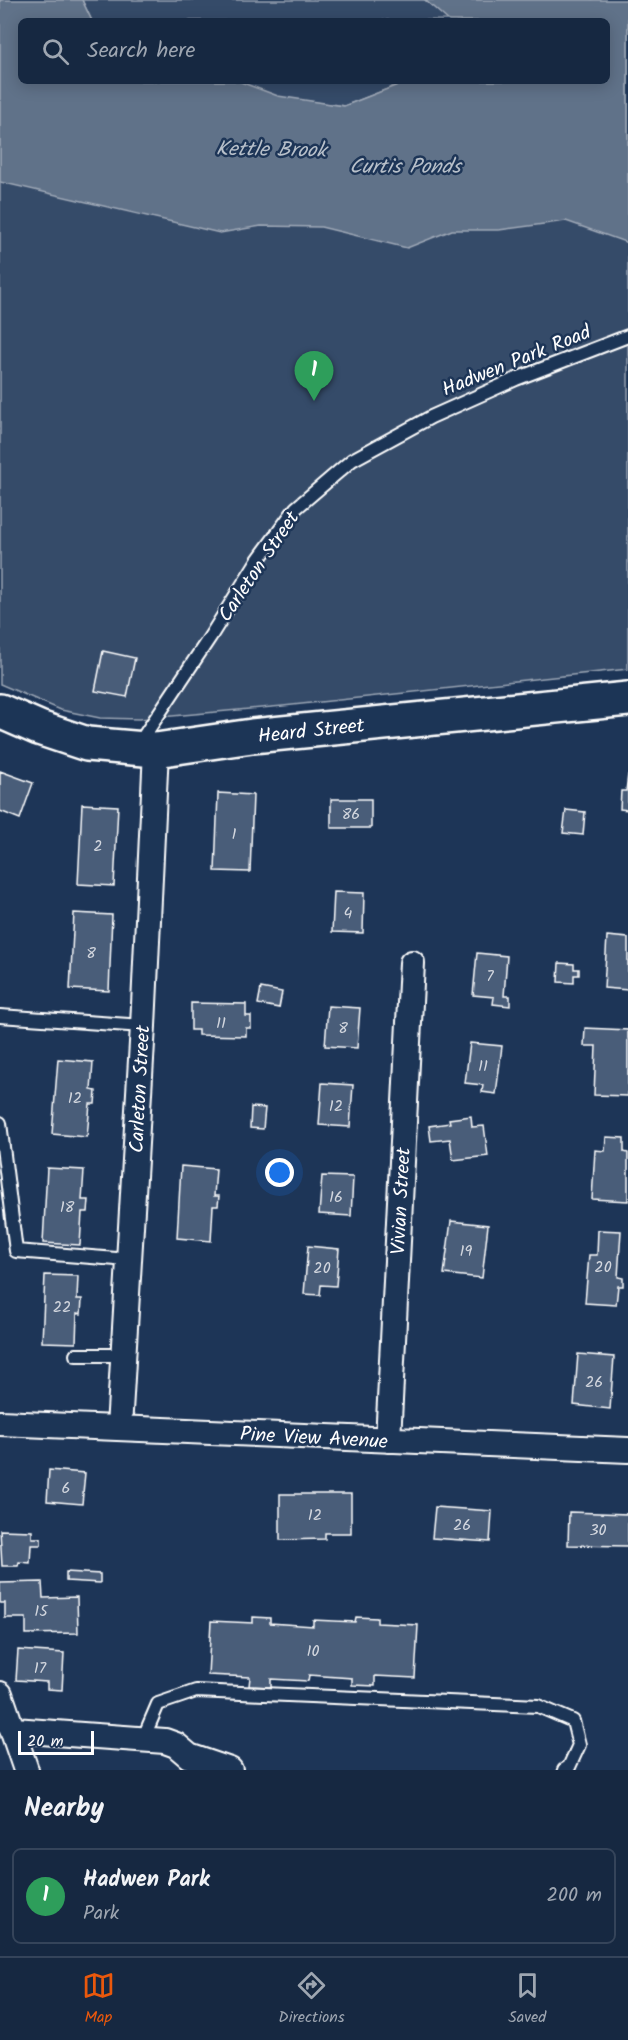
<!DOCTYPE html>
<html lang="en">
<head>
<meta charset="utf-8">
<style>
	body { margin:0; font-family:Kalam,sans-serif; background:#1f3048; color:#f1f3f6 }
	.scale { position:absolute; left:18px; bottom:15px; width:76px; box-sizing:border-box; padding-left:6px; border:3px solid #fff; border-top:0; font-size:16px; line-height:21px; white-space:nowrap; color:#fff; -webkit-text-stroke:4px #1d3557; paint-order:stroke }
	.you { position:absolute; left:280px; top:1173px; width:21px; height:21px; margin:-15px; border:4px solid #fff; border-radius:50%; background:#1a73e8; box-shadow:0 0 0 9px #1a73e833 }
	.badge { display:grid; place-items:center; width:39px; height:39px; border-radius:50%; background:#ea580c; color:#fff; font-size:20px; font-weight:700 }
	.pin { position:absolute; translate:-50% -50px; filter:drop-shadow(0 2px 3px #0008) }
	.pin::after { content:''; position:absolute; top:32px; width:21px; height:18px; background:inherit; clip-path:polygon(0 0,100% 0,50% 100%) }
	.list { margin:0; padding:0; list-style:none }
	h2 { display:flex; justify-content:space-between; align-items:center; height:78px; margin:0; padding:0 24px; font-size:26px }
	h2 small { font-size:20px; font-weight:400; color:#9ea6b1 }
	.list li { display:grid; grid-template-columns:39px 1fr auto; gap:18px; align-items:center; box-sizing:border-box; height:96px; margin:0 12px 12px; padding:0 12px; border:2px solid #35445a; border-radius:9px }
	.list b { display:block; font-size:22px; white-space:nowrap }
	.list p { margin:0; font-size:20px; white-space:nowrap; color:#9ea6b1 }
	.list em { font-size:20px; font-style:normal; color:#9ea6b1 }
	.icon { flex:none; width:33px; height:33px; fill:none; stroke:currentColor; stroke-width:2; stroke-linecap:round; stroke-linejoin:round }
	.map { position:relative; flex:none; width:628px; height:1770px; overflow:hidden }
	.search { position:absolute; background:#162841; box-shadow:0 3px 15px #0003; left:18px; right:18px; top:18px; height:66px; display:flex; align-items:center; gap:15px; box-sizing:border-box; padding:0 21px; border-radius:9px; color:#9ea6b1; font-size:22px }
	.sheet { height:186px; background:#162841 }
	nav { display:flex; justify-content:space-around; align-items:center; box-sizing:border-box; height:84px; border-top:2px solid #35445a; background:#162841; font-size:16px; color:#9ea6b1 }
	nav a { display:grid; justify-items:center; gap:3px }
	nav .on { color:#ea580c }
	.map>svg:first-child { display:block }
	.green { fill:#364b69; stroke:#9aa5b4; stroke-width:1.5 }
	.water { fill:#617289; stroke:#a0aab8; stroke-width:1.5 }
	.building { fill:#4a5d79; stroke:#fff; stroke-width:1.5 }
	.lines { fill:none; stroke-linecap:round; stroke-linejoin:round }
	.lane-casing { stroke:#fff; stroke-width:16 }
	.street-casing { stroke:#fff; stroke-width:28 }
	.secondary-casing { stroke:#fff; stroke-width:38 }
	.lane { stroke:#1d3557; stroke-width:12 }
	.street { stroke:#1d3557; stroke-width:24 }
	.secondary { stroke:#1d3557; stroke-width:33 }
	.labels { text-anchor:middle; stroke-width:5; stroke-linejoin:round; paint-order:stroke }
	.number-label { font-size:16px; fill:#d2d6de }
	.street-label { font-size:20px; fill:#fff; stroke:#1d3557 }
	.water-label { font-size:21px; font-style:italic; fill:#b8c0ca; stroke:#1d3557 }
</style>
</head>
<body>
<div class="map">
<svg width="628" height="1770" viewBox="0 0 628 1770">
	<rect width="100%" height="100%" fill="#1d3557"/>
	<filter id="ink" filterUnits="userSpaceOnUse"><feTurbulence type="fractalNoise" baseFrequency=".0167" numOctaves="2"/><feDisplacementMap in="SourceGraphic" scale="12" xChannelSelector="R" yChannelSelector="G"/><feConvolveMatrix kernelMatrix="1 2 1 2 8 2 1 2 1" color-interpolation-filters="sRGB"/></filter>
	<g filter="url(#ink)">
		<path class="green" d="M 0,0 L 21,21 L 21,81 L 408,81 L 344,106 L 293,99 L 310,115 L 458,81 L 607,81 L 607,21 L 628,0 L 628,669 L 283,706 L 139,719 L 100,718 L 61,710 L 0,684 Z
			M 82,0 L 425,0 L 449,20 L 92,21 Z"/>
		<path class="water" d="M 0,0 L 82,0 L 92,21 L 21,21 L 21,81 L 238,81 L 278,96 L 344,106 L 408,81 L 607,81 L 607,21 L 449,21 L 425,0 L 628,0 L 628,243 L 566,221 L 499,230 L 452,230 L 407,248 L 321,227 L 261,226 L 220,233 L 0,182 Z"/>
		<path class="building" d="M 103,651 L 135,658 L 127,697 L 95,691 Z
			M 0,771 L 33,783 L 20,819 L 0,811 Z
			M 628,774 L 628,810 L 620,809 L 621,791 L 626,791 Z
			M 218,793 L 253,795 L 250,872 L 215,871 Z
			M 331,799 L 371,799 L 371,828 L 331,828 Z
			M 82,804 L 118,806 L 114,886 L 78,884 Z
			M 566,810 L 585,812 L 583,835 L 563,833 Z
			M 334,892 L 364,893 L 363,933 L 332,932 Z
			M 74,913 L 112,915 L 109,991 L 70,989 Z
			M 607,936 L 628,938 L 628,990 L 604,988 Z
			M 477,953 L 507,956 L 504,996 L 510,996 L 510,1006 L 493,1004 L 494,997 L 473,995 Z
			M 559,963 L 574,964 L 574,969 L 579,969 L 579,975 L 574,975 L 574,983 L 558,982 Z
			M 261,988 L 282,992 L 279,1008 L 258,1004 Z
			M 191,1003 L 246,1004 L 246,1016 L 251,1016 L 251,1028 L 246,1028 L 246,1036 L 198,1035 L 198,1030 L 191,1030 Z
			M 328,1006 L 360,1008 L 357,1048 L 325,1046 Z
			M 585,1028 L 628,1030 L 628,1096 L 594,1095 L 596,1046 L 584,1046 Z
			M 470,1043 L 502,1046 L 496,1094 L 482,1092 L 483,1085 L 465,1083 Z
			M 58,1059 L 93,1062 L 91,1090 L 96,1091 L 95,1104 L 90,1104 L 87,1137 L 52,1134 Z
			M 322,1083 L 353,1085 L 350,1127 L 319,1125 Z
			M 251,1107 L 265,1108 L 263,1129 L 250,1128 Z
			M 471,1116 L 472,1127 L 484,1126 L 488,1156 L 453,1160 L 450,1139 L 431,1141 L 429,1126 L 450,1123 L 449,1119 Z
			M 606,1137 L 624,1138 L 624,1152 L 628,1153 L 628,1201 L 592,1199 L 595,1150 L 605,1151 Z
			M 181,1166 L 216,1169 L 214,1196 L 219,1196 L 218,1206 L 213,1206 L 211,1241 L 177,1238 Z
			M 47,1168 L 84,1170 L 82,1200 L 89,1200 L 88,1212 L 82,1212 L 80,1245 L 43,1243 Z
			M 322,1176 L 353,1177 L 351,1216 L 319,1214 Z
			M 451,1221 L 488,1225 L 482,1278 L 444,1274 Z
			M 598,1230 L 621,1231 L 618,1277 L 623,1278 L 623,1286 L 618,1286 L 616,1305 L 585,1303 L 589,1255 L 597,1255 Z
			M 308,1246 L 339,1249 L 336,1286 L 321,1285 L 320,1295 L 304,1294 Z
			M 45,1275 L 78,1276 L 77,1299 L 82,1299 L 81,1314 L 77,1313 L 76,1343 L 42,1342 Z
			M 578,1354 L 614,1357 L 610,1409 L 574,1405 Z
			M 49,1470 L 85,1473 L 82,1504 L 47,1501 Z
			M 280,1494 L 351,1494 L 351,1533 L 325,1533 L 325,1539 L 280,1540 Z
			M 435,1507 L 492,1511 L 490,1542 L 432,1538 Z
			M 569,1512 L 628,1514 L 628,1546 L 568,1545 Z
			M 0,1530 L 32,1531 L 32,1538 L 41,1538 L 41,1545 L 31,1545 L 30,1563 L 19,1562 L 18,1566 L 2,1566 Z
			M 66,1572 L 100,1574 L 100,1583 L 66,1581 Z
			M 42,1582 L 43,1598 L 77,1597 L 78,1633 L 26,1634 L 26,1618 L 5,1618 L 5,1603 L 0,1603 L 0,1583 Z
			M 253,1617 L 270,1618 L 270,1623 L 313,1626 L 313,1620 L 355,1622 L 356,1617 L 377,1618 L 377,1623 L 418,1625 L 415,1678 L 375,1676 L 375,1686 L 352,1685 L 352,1678 L 309,1675 L 308,1681 L 271,1679 L 271,1687 L 249,1686 L 250,1677 L 208,1675 L 211,1621 L 253,1623 Z
			M 18,1650 L 64,1653 L 62,1690 L 47,1689 L 47,1682 L 16,1680 Z"/>
		<g class="lines">
			<g class="lane-casing">
				<path id="lane" d="M 138,745 L 210,637 L 258,560 L 296,508 L 352,460 L 431,417 L 516,379 L 628,336
					M 0,1016 L 143,1026
					M 0,1123 L 16,1251 L 129,1260
					M 76,1355 L 123,1355
					M 143,1739 L 158,1704 L 196,1691 L 538,1706 L 573,1721 L 579,1745 L 569,1767 L 564,1770"/>
			</g>
			<g class="street-casing">
				<path id="street" d="M 0,1423 L 628,1450
					M 119,1428 L 143,1026 L 156,750
					M 388,1440 L 412,963
					M 0,1694 L 26,1770
					M 14,1730 L 165,1741 L 176,1745 L 189,1756 L 230,1770"/>
			</g>
			<g class="secondary-casing">
				<path id="secondary" d="M 0,711 L 39,728 L 87,744 L 156,750 L 252,736 L 628,699"/>
			</g>
			<use href="#lane" class="lane"/>
			<use href="#street" class="street"/>
			<use href="#secondary" class="secondary"/>
		</g>
	</g>
	<g class="labels">
		<g class="number-label">
			<text x="351" y="819">86</text>
			<text x="234" y="839">1</text>
			<text x="98" y="851">2</text>
			<text x="348" y="918">4</text>
			<text x="91" y="958">8</text>
			<text x="490" y="981">7</text>
			<text x="221" y="1028">11</text>
			<text x="343" y="1033">8</text>
			<text x="483" y="1071">11</text>
			<text x="75" y="1103">12</text>
			<text x="336" y="1111">12</text>
			<text x="336" y="1202">16</text>
			<text x="67" y="1212">18</text>
			<text x="466" y="1256">19</text>
			<text x="603" y="1272">20</text>
			<text x="322" y="1273">20</text>
			<text x="62" y="1312">22</text>
			<text x="594" y="1387">26</text>
			<text x="66" y="1493">6</text>
			<text x="315" y="1520">12</text>
			<text x="462" y="1530">26</text>
			<text x="598" y="1535">30</text>
			<text x="41" y="1616">15</text>
			<text x="313" y="1656">10</text>
			<text x="40" y="1673">17</text>
		</g>
		<g class="street-label">
			<text transform="translate(516 360) rotate(-22)" y="7">Hadwen Park Road</text>
			<text transform="translate(258 566) rotate(-56)" y="7">Carleton Street</text>
			<text transform="translate(311 730) rotate(-6)" y="7">Heard Street</text>
			<text transform="translate(139 1089) rotate(-87)" y="7">Carleton Street</text>
			<text transform="translate(400 1201) rotate(-87)" y="7">Vivian Street</text>
			<text transform="translate(314 1437) rotate(3)" y="7">Pine View Avenue</text>
		</g>
		<g class="water-label">
			<text transform="translate(271 149) rotate(1)" y="7">Kettle Brook</text>
			<text x="405" y="173">Curtis Ponds</text>
		</g>
	</g>
</svg>
<div class="scale">20 m</div>
<div class="you"></div>
<div class="pin badge" style="left:314px;top:401px;background:#2e9e5b">1</div>
<div class="search"><svg class="icon" aria-label="search" viewBox="0 0 24 24"><circle cx="10" cy="10" r="6"/><path d="M15 15l6 6"/></svg>Search here</div>
</div>
<section class="sheet">
<h2>Nearby<small></small></h2>
<ul class="list">
<li><span class="badge" style="background:#2e9e5b">1</span><div><b>Hadwen Park</b><p>Park</p></div><em>200 m</em></li>
</ul>
</section>
<nav>
<a class="on"><svg class="icon" aria-label="map" viewBox="0 0 24 24"><path d="M3 6l6-2 6 2 6-2v14l-6 2-6-2-6 2zM9 4v14M15 6v14"/></svg>Map</a>
<a><svg class="icon" aria-label="directions" viewBox="0 0 24 24"><path d="M12 3l9 9-9 9-9-9zM9 14v-3h6M13 9l2 2-2 2"/></svg>Directions</a>
<a><svg class="icon" aria-label="saved" viewBox="0 0 24 24"><path d="M7 4h10v16l-5-4-5 4z"/></svg>Saved</a>
</nav>
</body>
</html>
